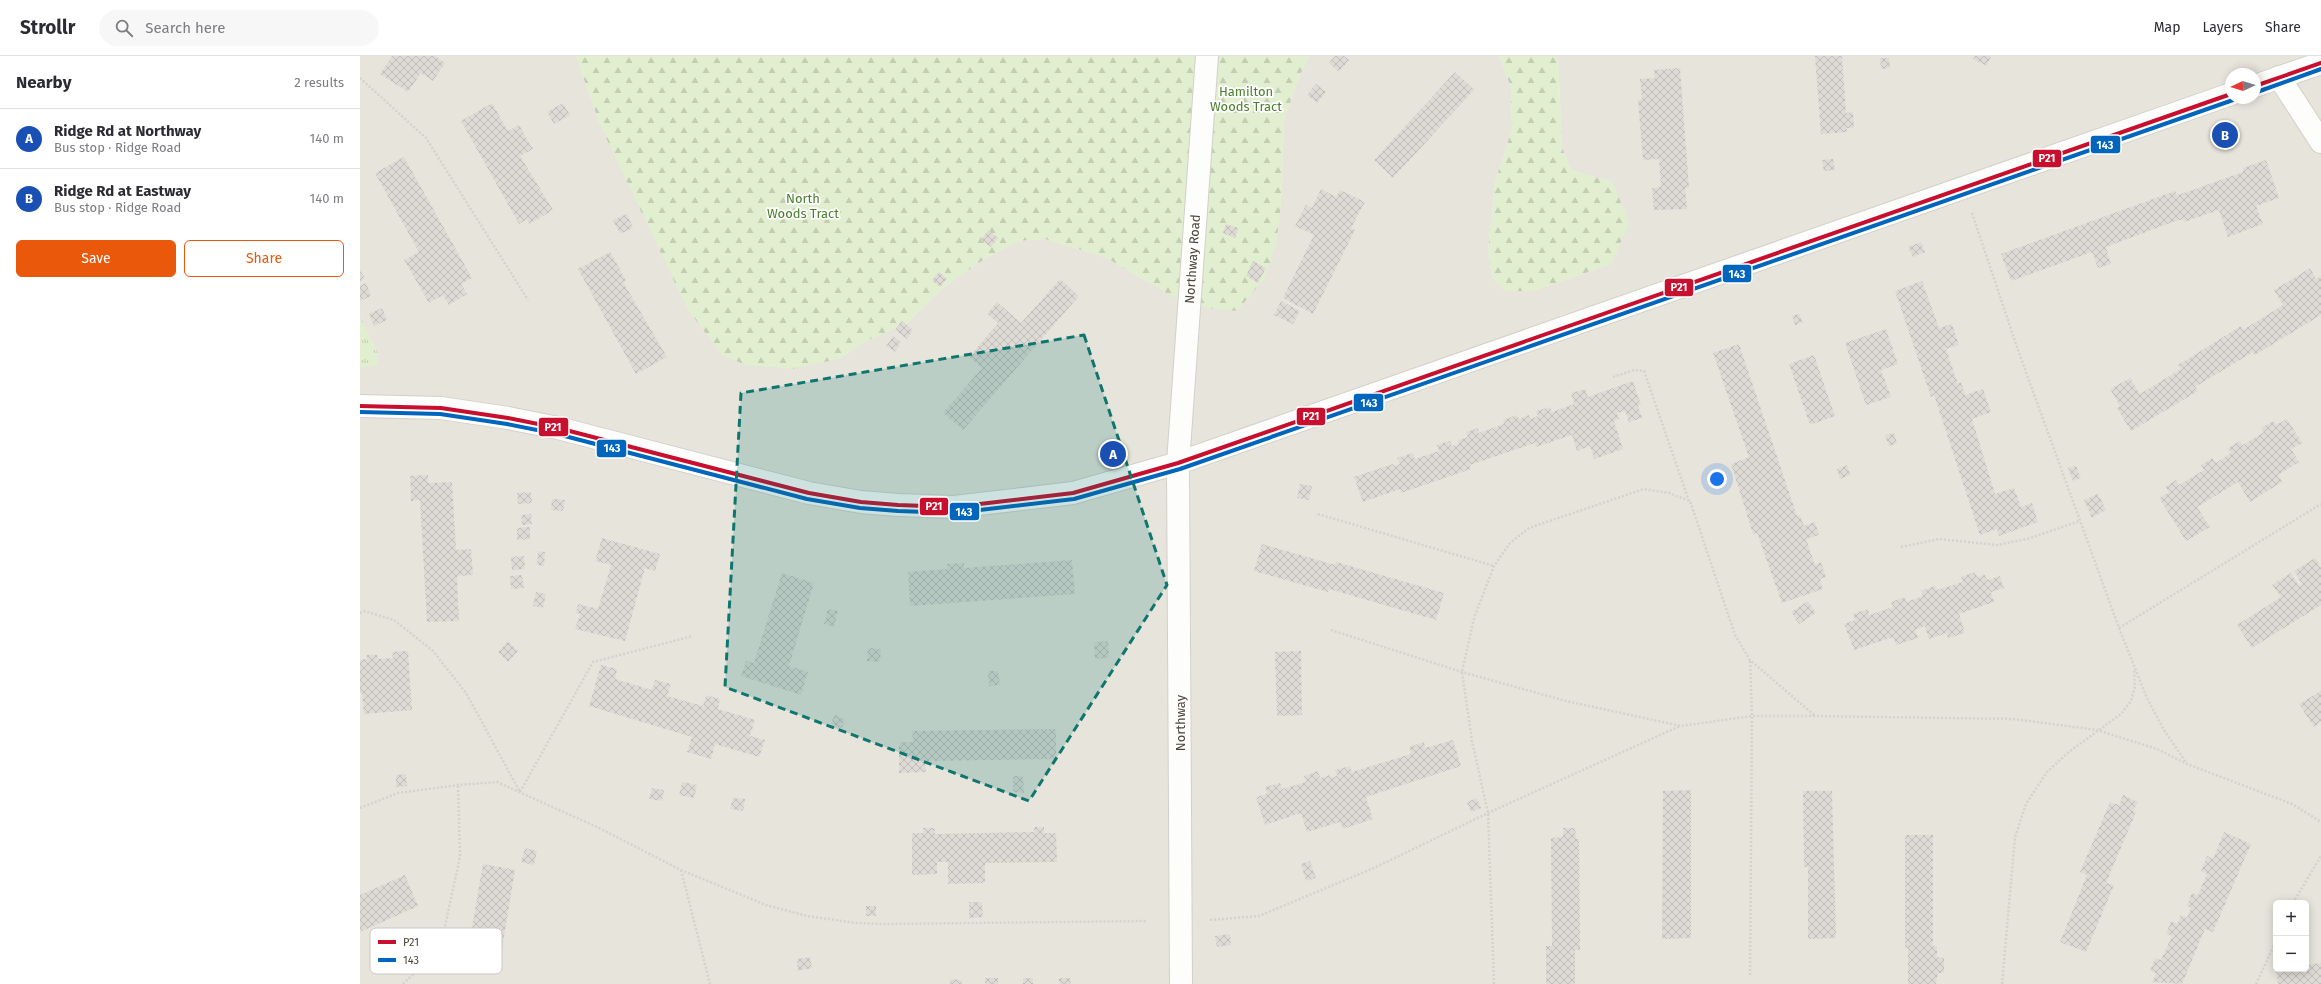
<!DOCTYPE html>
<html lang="en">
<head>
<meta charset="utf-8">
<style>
	body { margin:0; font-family:"Fira Sans",sans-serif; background:#f7f7f7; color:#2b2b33 }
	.controls { position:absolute; right:12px; bottom:12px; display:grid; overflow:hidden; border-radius:6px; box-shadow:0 2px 10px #0003 }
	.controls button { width:36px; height:36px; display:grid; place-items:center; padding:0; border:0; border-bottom:1px solid #e1e1e2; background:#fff; color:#2b2b33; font:20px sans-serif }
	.compass { position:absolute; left:1865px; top:12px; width:36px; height:36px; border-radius:50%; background:#fff; box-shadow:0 2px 10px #0003; rotate:266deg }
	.you { position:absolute; left:1357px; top:423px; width:14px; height:14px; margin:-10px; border:3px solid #fff; border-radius:50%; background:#1a73e8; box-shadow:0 0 0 6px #1a73e833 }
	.badge { display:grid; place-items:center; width:26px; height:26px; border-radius:50%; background:#ea580c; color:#fff; font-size:13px; font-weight:700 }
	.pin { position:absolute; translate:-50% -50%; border:2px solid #fff; box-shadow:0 1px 4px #0006 }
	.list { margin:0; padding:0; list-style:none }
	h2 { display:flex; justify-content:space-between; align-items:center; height:52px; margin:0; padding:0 16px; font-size:17px }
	h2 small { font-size:13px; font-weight:400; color:#7c7c81 }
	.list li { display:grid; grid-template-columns:26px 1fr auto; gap:12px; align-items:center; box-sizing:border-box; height:60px; padding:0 16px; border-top:1px solid #e1e1e2 }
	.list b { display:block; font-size:15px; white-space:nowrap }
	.list p { margin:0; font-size:13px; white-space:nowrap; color:#7c7c81 }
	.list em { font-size:13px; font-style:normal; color:#7c7c81 }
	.actions { display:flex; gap:8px; padding:12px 16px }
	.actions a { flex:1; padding:9px 0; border:1px solid #ea580c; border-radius:6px; text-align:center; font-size:14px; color:#ea580c }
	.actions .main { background:#ea580c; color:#fff }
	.icon { flex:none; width:22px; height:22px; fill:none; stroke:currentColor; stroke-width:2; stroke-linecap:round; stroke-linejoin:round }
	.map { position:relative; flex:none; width:1961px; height:928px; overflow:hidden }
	header { display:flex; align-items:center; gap:24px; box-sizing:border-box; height:56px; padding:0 20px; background:#fff; border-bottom:1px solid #e1e1e2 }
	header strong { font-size:19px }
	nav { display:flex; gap:22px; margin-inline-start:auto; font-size:14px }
	.search { width:280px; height:36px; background:#f7f7f7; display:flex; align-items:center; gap:10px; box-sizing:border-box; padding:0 14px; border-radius:22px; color:#7c7c81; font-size:15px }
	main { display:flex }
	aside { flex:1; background:#fff }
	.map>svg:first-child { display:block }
	.residential { fill:#e7e4dc; fill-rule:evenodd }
	.grass { fill:url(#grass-tufts) }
	.forest { fill:url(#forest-firs) }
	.building { fill:url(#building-cross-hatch) }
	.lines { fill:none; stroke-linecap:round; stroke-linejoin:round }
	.minor-casing { stroke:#d2d0cb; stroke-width:24 }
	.tertiary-casing { stroke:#d2d0cb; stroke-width:24 }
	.path { stroke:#d3d2cc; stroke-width:2.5; stroke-dasharray:2 2; stroke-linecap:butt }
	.minor { stroke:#fdfdfc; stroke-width:22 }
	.tertiary { stroke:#fdfdfc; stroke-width:22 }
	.bus-1-casing { stroke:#fff; stroke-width:7 }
	.bus-2-casing { stroke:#fff; stroke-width:7 }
	.bus-1 { stroke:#c8102e; stroke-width:4 }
	.bus-2 { stroke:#0065bd; stroke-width:4 }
	.marked { fill:#0f766e; fill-opacity:0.2; stroke:#0f766e; stroke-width:3; stroke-dasharray:8 5; stroke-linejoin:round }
	.labels { text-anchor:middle; stroke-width:3.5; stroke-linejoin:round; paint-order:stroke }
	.park-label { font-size:13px; fill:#4a7f2a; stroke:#fff }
	.street-label { font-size:13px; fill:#4b4439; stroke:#fff }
	.key { fill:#fff; stroke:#c9c7c4; stroke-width:1 }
	.key-label { font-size:11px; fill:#4b4439 }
	.line-badge { stroke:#fff; stroke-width:1.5 }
	.badge-label { font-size:11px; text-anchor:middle; font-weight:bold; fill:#fff }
</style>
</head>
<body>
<header>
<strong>Strollr</strong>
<div class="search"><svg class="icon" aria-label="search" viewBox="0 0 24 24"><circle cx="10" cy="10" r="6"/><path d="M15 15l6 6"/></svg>Search here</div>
<nav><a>Map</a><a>Layers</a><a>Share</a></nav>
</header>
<main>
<aside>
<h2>Nearby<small>2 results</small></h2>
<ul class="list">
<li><span class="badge" style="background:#1a4fb4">A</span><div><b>Ridge Rd at Northway</b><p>Bus stop · Ridge Road</p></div><em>140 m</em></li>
<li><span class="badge" style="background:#1a4fb4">B</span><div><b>Ridge Rd at Eastway</b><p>Bus stop · Ridge Road</p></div><em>140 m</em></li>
</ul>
<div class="actions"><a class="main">Save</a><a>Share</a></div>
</aside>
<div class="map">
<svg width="1961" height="928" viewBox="0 0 1961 928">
	<defs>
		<pattern id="grass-tufts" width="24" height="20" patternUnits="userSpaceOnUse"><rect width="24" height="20" fill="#e1eecf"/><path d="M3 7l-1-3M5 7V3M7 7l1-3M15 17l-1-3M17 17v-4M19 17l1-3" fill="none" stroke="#c3cdb2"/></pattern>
		<pattern id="forest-firs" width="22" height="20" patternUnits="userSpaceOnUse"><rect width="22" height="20" fill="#e1eecf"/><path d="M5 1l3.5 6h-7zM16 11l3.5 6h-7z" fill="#c3cdb2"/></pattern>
		<pattern id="building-cross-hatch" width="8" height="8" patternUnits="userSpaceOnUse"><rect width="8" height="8" fill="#dedbd6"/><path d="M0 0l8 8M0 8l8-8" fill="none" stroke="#c0bdb8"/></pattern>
	</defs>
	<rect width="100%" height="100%" fill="#f4f2ee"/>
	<path class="residential" d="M 0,0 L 216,0 L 240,69 L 479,303 L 506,285 L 547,267 L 584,231 L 620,206 L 657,185 L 685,183 L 745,201 L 788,226 L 921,149 L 924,64 L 940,19 L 949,0 L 1139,0 L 1151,31 L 1152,73 L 1135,126 L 1128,194 L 1132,221 L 1145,235 L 1173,235 L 1251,208 L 1253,126 L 1211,114 L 1202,91 L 1198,0 L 1961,0 L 1961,928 L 0,928 ZM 1871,18 L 1895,18 L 1895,42 L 1871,42 ZM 1916,847 L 1946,847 L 1946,913 L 1916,913 Z"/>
	<path class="grass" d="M 0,260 L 18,297 L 18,310 L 0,311 Z"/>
	<path class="forest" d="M 216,0 L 949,0 L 940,19 L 924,64 L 921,149 L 916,189 L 904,223 L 877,255 L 829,250 L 745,201 L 685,183 L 657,185 L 620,206 L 584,231 L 547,267 L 506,285 L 479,303 L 432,313 L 386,309 L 362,299 L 327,252 L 240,69 Z
		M 1139,0 L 1198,0 L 1202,91 L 1211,114 L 1253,126 L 1269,168 L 1251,208 L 1173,235 L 1145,235 L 1132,221 L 1128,194 L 1135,126 L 1152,73 L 1151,31 Z"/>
	<path class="building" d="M 32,0 L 75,0 L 85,7 L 73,25 L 61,17 L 48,36 L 20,18 Z
		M 975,0 L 984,0 L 989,4 L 979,16 L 969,7 Z
		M 1455,0 L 1482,0 L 1486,57 L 1493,56 L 1494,72 L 1487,72 L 1487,76 L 1461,78 Z
		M 1615,0 L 1631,0 L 1627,10 L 1613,3 Z
		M 1520,2 L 1529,2 L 1530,12 L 1521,13 Z
		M 1320,12 L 1329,132 L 1325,132 L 1327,153 L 1294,154 L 1292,132 L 1301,131 L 1299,103 L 1283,104 L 1278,44 L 1282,43 L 1280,23 L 1295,22 L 1294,14 Z
		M 1095,16 L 1114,34 L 1033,122 L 1014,104 Z
		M 956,28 L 966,36 L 957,47 L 947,39 Z
		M 132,47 L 148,75 L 159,69 L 173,93 L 160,100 L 193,154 L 169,168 L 167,163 L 159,168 L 101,65 Z
		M 203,47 L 210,59 L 194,68 L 187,56 Z
		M 44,101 L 112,222 L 101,228 L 107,238 L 89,249 L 83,239 L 69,247 L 44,204 L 59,196 L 15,117 Z
		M 1473,103 L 1475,114 L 1464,115 L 1462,104 Z
		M 1906,104 L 1919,142 L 1896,150 L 1903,168 L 1868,181 L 1859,154 L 1824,166 L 1823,163 L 1810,167 L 1746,191 L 1751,208 L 1738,212 L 1732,196 L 1651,225 L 1641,198 L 1815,135 L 1817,139 L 1830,135 L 1883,116 L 1883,112 Z
		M 961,133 L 976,141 L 980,134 L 1005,146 L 991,172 L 995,174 L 953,258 L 923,242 L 954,179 L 935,170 L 946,149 L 952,152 Z
		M 267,158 L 273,172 L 260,178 L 253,164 Z
		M 866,168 L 878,172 L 875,182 L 863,177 Z
		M 628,174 L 638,182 L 631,191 L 621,184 Z
		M 1561,186 L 1565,196 L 1553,201 L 1548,191 Z
		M 250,196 L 266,224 L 263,226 L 307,301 L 276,318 L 218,213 Z
		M 893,205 L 906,212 L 898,227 L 886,220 Z
		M 1950,212 L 1956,223 L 1961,220 L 1961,259 L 1895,299 L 1893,296 L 1835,331 L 1838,335 L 1771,375 L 1757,352 L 1760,350 L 1750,333 L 1770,322 L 1780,338 L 1821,313 L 1818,309 L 1881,270 L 1883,274 L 1923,249 L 1914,234 Z
		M 0,215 L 5,222 L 0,225 Z
		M 579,216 L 587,223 L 580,231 L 572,224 Z
		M 700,223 L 719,240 L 603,374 L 583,357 L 622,312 L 609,301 L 638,267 L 627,258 L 637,246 L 661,267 Z
		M 1562,225 L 1579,272 L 1592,268 L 1599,289 L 1586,293 L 1598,328 L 1601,326 L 1605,339 L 1623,333 L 1631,356 L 1612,363 L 1635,438 L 1654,432 L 1661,451 L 1672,447 L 1678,466 L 1639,480 L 1637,473 L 1620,479 L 1574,339 L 1571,341 L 1535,235 Z
		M 6,227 L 11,240 L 0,245 L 0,230 Z
		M 921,245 L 940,255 L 933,268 L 914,259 Z
		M 22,252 L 27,264 L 14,270 L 9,258 Z
		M 1439,258 L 1443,266 L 1435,269 L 1432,260 Z
		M 542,265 L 553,274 L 547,283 L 535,274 Z
		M 1526,273 L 1538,308 L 1521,314 L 1531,341 L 1506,349 L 1485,287 Z
		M 533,280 L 541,286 L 535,296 L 526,290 Z
		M 1379,288 L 1437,460 L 1440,459 L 1444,470 L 1455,466 L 1459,479 L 1446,483 L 1455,509 L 1461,506 L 1466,521 L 1460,523 L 1463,533 L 1422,547 L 1397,477 L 1393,478 L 1371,408 L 1389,401 L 1353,297 Z
		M 1454,299 L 1475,360 L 1450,369 L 1429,308 Z
		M 1273,325 L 1281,349 L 1278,349 L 1282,362 L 1269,366 L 1265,355 L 1257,357 L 1259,363 L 1254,365 L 1263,393 L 1234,403 L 1230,390 L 1217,395 L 1212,379 L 1176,391 L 1175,387 L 1110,409 L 1111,413 L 1041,437 L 1040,433 L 1003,446 L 994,421 L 1033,408 L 1034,410 L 1040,408 L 1037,402 L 1053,397 L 1055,403 L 1079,395 L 1077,389 L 1090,385 L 1092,390 L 1099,388 L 1098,384 L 1108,381 L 1106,376 L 1118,372 L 1119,377 L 1144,368 L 1143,364 L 1157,359 L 1159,363 L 1169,359 L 1170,363 L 1178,360 L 1176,355 L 1190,351 L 1192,356 L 1214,348 L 1211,337 L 1225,333 L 1228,341 Z
		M 1927,363 L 1942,387 L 1931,393 L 1939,406 L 1918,419 L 1922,426 L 1890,446 L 1878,426 L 1837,451 L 1850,471 L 1826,485 L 1799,442 L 1809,436 L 1805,431 L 1816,424 L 1819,429 L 1844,414 L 1841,409 L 1852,402 L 1856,407 L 1871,397 L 1868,392 L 1880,385 L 1883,389 L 1904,376 L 1901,372 L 1913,365 L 1916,369 Z
		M 1534,377 L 1537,387 L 1529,390 L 1525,379 Z
		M 1487,409 L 1490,419 L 1480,423 L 1477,413 Z
		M 1716,410 L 1721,422 L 1713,425 L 1708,412 Z
		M 68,419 L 68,427 L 92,426 L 96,494 L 111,493 L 113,519 L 97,520 L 99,565 L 67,566 L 60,444 L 51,445 L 50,420 Z
		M 940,428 L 952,430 L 949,444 L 937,442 Z
		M 171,436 L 172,447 L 158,448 L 157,437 Z
		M 1738,438 L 1746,454 L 1732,462 L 1724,444 Z
		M 192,443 L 205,444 L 203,455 L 191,454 Z
		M 171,458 L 172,468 L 162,469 L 161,459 Z
		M 170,471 L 170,483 L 157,484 L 157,472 Z
		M 242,482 L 300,498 L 295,515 L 285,512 L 265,585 L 215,573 L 220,558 L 216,557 L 218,548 L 238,553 L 251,509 L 235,505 Z
		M 902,488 L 975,509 L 976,506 L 1084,537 L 1076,564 L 969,533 L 968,536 L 894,515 Z
		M 178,495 L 185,496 L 184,510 L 177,509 Z
		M 164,500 L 165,513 L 152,514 L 151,501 Z
		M 1955,502 L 1961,512 L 1961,549 L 1892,592 L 1877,569 L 1921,541 L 1912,529 L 1931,517 L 1939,530 L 1942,528 L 1934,515 Z
		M 712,504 L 715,538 L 550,550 L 548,516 L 587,513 L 587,508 L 604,507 L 604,512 Z
		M 1615,516 L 1617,521 L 1625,519 L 1627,524 L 1640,520 L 1644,532 L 1631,536 L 1634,546 L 1599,558 L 1605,577 L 1588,582 L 1587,577 L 1569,583 L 1565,570 L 1555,574 L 1558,582 L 1536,589 L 1533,581 L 1494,594 L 1484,568 L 1495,564 L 1493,558 L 1508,553 L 1509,559 L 1533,551 L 1531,546 L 1545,541 L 1546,546 L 1563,540 L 1561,535 L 1575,530 L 1577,534 L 1603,526 L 1601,521 Z
		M 422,517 L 454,527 L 429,610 L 448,616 L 441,639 L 381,620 L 386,605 L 394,607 Z
		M 162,519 L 164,532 L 151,533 L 150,520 Z
		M 176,536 L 186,538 L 183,552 L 173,550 Z
		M 1448,545 L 1456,557 L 1439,568 L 1431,556 Z
		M 468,553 L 478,555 L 474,571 L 464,568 Z
		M 148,585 L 158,595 L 148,606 L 138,596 Z
		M 748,585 L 749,602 L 735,603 L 734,586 Z
		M 508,592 L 521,593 L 520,606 L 507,605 Z
		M 48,595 L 52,654 L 4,658 L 2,637 L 0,637 L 0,604 L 7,603 L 7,599 L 17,599 L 18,603 L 33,602 L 32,596 Z
		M 941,595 L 942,659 L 917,660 L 915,596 Z
		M 241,609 L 257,613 L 255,623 L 292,634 L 295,624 L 311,628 L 307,640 L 343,650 L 346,639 L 360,643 L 358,653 L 395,664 L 390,680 L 405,684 L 399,701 L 355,688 L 351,703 L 327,696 L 332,681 L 229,650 Z
		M 628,615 L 638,615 L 640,629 L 629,630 Z
		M 1961,635 L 1961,666 L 1954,671 L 1939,648 Z
		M 474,659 L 485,663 L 482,672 L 471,669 Z
		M 696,673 L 696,703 L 565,705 L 566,716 L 539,717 L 539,686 L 553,686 L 552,675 Z
		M 1093,684 L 1101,710 L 1006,741 L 1013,763 L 983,773 L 980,766 L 947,776 L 941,757 L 905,769 L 896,741 L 907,738 L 905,731 L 920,727 L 922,733 L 946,726 L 944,720 L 958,715 L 960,722 L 970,719 L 971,722 L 977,720 L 975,714 L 990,710 L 992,716 L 1051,698 L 1049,691 L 1064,686 L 1065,692 Z
		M 46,718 L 47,730 L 36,731 L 36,719 Z
		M 653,720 L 663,720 L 664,737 L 653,736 Z
		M 322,726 L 337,729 L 334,742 L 319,739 Z
		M 292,732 L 304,734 L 302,745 L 289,743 Z
		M 1331,734 L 1331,882 L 1302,883 L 1303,735 Z
		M 1443,735 L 1472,735 L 1476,882 L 1448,883 L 1448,811 L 1444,811 Z
		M 1763,739 L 1778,746 L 1773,755 L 1776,756 L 1746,827 L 1754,829 L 1726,896 L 1700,886 L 1727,819 L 1720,816 L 1750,746 L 1759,749 Z
		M 373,742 L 385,743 L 383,755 L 370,753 Z
		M 1117,742 L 1121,752 L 1111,756 L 1107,746 Z
		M 674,771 L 684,771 L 684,777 L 696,777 L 697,806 L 625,807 L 625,827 L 588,828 L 588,806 L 577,806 L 577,818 L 552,819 L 552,777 L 563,777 L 563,772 L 575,772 L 575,778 L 674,776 Z
		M 1203,772 L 1215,772 L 1216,783 L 1219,783 L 1220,894 L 1215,894 L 1215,928 L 1186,928 L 1186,890 L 1192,890 L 1191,782 L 1203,781 Z
		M 1864,776 L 1891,788 L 1853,876 L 1845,873 L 1822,928 L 1792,926 L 1796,917 L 1790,915 L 1795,902 L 1801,904 L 1812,880 L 1806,878 L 1811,865 L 1817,868 L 1821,859 L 1827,862 L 1831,852 L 1827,850 L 1832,837 L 1838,839 L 1847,818 L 1841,815 L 1847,800 L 1853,803 Z
		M 1545,779 L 1573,779 L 1573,890 L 1577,890 L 1577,901 L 1584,902 L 1584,917 L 1578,917 L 1576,928 L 1548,928 L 1548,892 L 1545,892 Z
		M 165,792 L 177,795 L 174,809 L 161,806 Z
		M 950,805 L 956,822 L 946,825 L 941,808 Z
		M 123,808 L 155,814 L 140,905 L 107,900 Z
		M 45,819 L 58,850 L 0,876 L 0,839 Z
		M 609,846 L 622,846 L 623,861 L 609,862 Z
		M 506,850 L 516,850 L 516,860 L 506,860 Z
		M 870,878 L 871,889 L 857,891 L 855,880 Z
		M 450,901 L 452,912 L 438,915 L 437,903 Z
		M 1961,907 L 1961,928 L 1918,928 L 1916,913 L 1946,913 L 1946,909 Z
		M 625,922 L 638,922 L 638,928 L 625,928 Z
		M 663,922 L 673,922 L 673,928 L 663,928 Z
		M 699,922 L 710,922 L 711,928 L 699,928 Z
		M 590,923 L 601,924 L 602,928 L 590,928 Z"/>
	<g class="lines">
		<g class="minor-casing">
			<path id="minor" d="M 821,928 L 818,407 L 847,0"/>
		</g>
		<g class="tertiary-casing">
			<path id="tertiary" d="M 1919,21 L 1961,86
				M 1895,30 L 1961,7
				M 0,350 L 81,352 L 148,362 L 198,372 L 449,437 L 501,446 L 538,449 L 594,451 L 713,437 L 818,407 L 1871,38"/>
		</g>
		<path class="path" d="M 0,22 L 66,82 L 168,244
			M 1612,157 L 1658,294 L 1759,572 L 1787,642 L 1804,674 L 1827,708
			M 1253,321 L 1274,314 L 1284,315 L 1329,445
			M 958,458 L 1134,510
			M 1541,491 L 1579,483 L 1637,489 L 1667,483 L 1720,465
			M 0,557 L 4,555 L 34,564 L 73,595 L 106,637 L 160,736 L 233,606 L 333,580
			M 1759,572 L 1961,448
			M 971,574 L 1102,616 L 1206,645 L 1321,670 L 1392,660 L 1454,660 L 1654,663 L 1737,674 L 1797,693 L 1827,708 L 1932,748 L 1961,766
			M 0,752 L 38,737 L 98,729 L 137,726 L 237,771 L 321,814 L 406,849 L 447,860 L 496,867 L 525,868 L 787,865
			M 321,814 L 350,928
			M 1933,847 L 1961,800
			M 850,864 L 899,860 L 1014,812 L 1128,757 L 1320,670
			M 1390,919 L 1392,660 L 1390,604
			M 43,928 L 63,909 L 85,870 L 100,801 L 98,729
			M 1134,928 L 1128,757 L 1112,685 L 1102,616 L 1114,562 L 1134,510 L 1150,487 L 1169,472 L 1284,433 L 1309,437 L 1330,445 L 1375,579 L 1390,604 L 1454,659
			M 1642,928 L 1655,781 L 1666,748 L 1687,716 L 1710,695 L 1761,658 L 1771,645 L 1775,630 L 1774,613
			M 1896,928 L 1916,885"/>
		<use href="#minor" class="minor"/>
		<use href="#tertiary" class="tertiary"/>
		<g class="bus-1-casing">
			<path id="bus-1" d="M 1895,30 L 1961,7
				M 0,350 L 81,352 L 148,362 L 198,372 L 449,437 L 501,446 L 538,449 L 594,451 L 713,437 L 818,407 L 1871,38"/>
		</g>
		<g class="bus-2-casing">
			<path id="bus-2" d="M 1897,36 L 1961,13
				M 0,356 L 80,358 L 147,368 L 197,378 L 447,443 L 500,452 L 538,455 L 594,457 L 714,443 L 820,413 L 1873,44"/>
		</g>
		<use href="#bus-1" class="bus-1"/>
		<use href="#bus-2" class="bus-2"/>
	</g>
	<path class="marked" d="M 724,279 L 807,529 L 669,745 L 365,631 L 381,337 Z"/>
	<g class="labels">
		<g class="park-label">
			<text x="886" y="40">Hamilton<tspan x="886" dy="15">Woods Tract</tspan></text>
			<text x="443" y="147">North<tspan x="443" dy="15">Woods Tract</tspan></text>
		</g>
		<g class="street-label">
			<text transform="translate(832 203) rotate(-86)" y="5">Northway Road</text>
			<text transform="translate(820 667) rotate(-90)" y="5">Northway</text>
		</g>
	</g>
	<rect x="10" y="872" width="132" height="46" rx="6" class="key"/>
	<rect x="18" y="884" width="18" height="4" fill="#c8102e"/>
	<rect x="18" y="902" width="18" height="4" fill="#0065bd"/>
	<g class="key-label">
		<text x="43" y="890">P21</text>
		<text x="43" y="908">143</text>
	</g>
	<g class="line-badge">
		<rect x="1730" y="79" width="31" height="19" rx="4" fill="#0065bd"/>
		<rect x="1672" y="93" width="30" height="19" rx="4" fill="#c8102e"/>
		<rect x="1362" y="208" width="30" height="19" rx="4" fill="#0065bd"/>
		<rect x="1304" y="222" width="30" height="19" rx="4" fill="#c8102e"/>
		<rect x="993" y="337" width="31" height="19" rx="4" fill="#0065bd"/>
		<rect x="936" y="351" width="30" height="19" rx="4" fill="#c8102e"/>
		<rect x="178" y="361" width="31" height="20" rx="4" fill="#c8102e"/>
		<rect x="236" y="383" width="31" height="19" rx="4" fill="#0065bd"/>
		<rect x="559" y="441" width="30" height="19" rx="4" fill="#c8102e"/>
		<rect x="589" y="446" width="31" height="19" rx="4" fill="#0065bd"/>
	</g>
	<g class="badge-label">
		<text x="1745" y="93">143</text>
		<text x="1687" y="106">P21</text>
		<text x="1377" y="222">143</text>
		<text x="1319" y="235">P21</text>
		<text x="1009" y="351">143</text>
		<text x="951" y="364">P21</text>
		<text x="193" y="375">P21</text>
		<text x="252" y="396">143</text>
		<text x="574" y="454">P21</text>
		<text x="604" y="460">143</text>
	</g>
</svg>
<div class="controls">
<button>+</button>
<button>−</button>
</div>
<svg class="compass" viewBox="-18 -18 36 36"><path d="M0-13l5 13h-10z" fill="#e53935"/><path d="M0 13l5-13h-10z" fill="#7c7c81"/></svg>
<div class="you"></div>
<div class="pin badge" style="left:753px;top:398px;background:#1a4fb4">A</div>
<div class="pin badge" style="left:1865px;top:79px;background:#1a4fb4">B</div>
</div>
</main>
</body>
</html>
